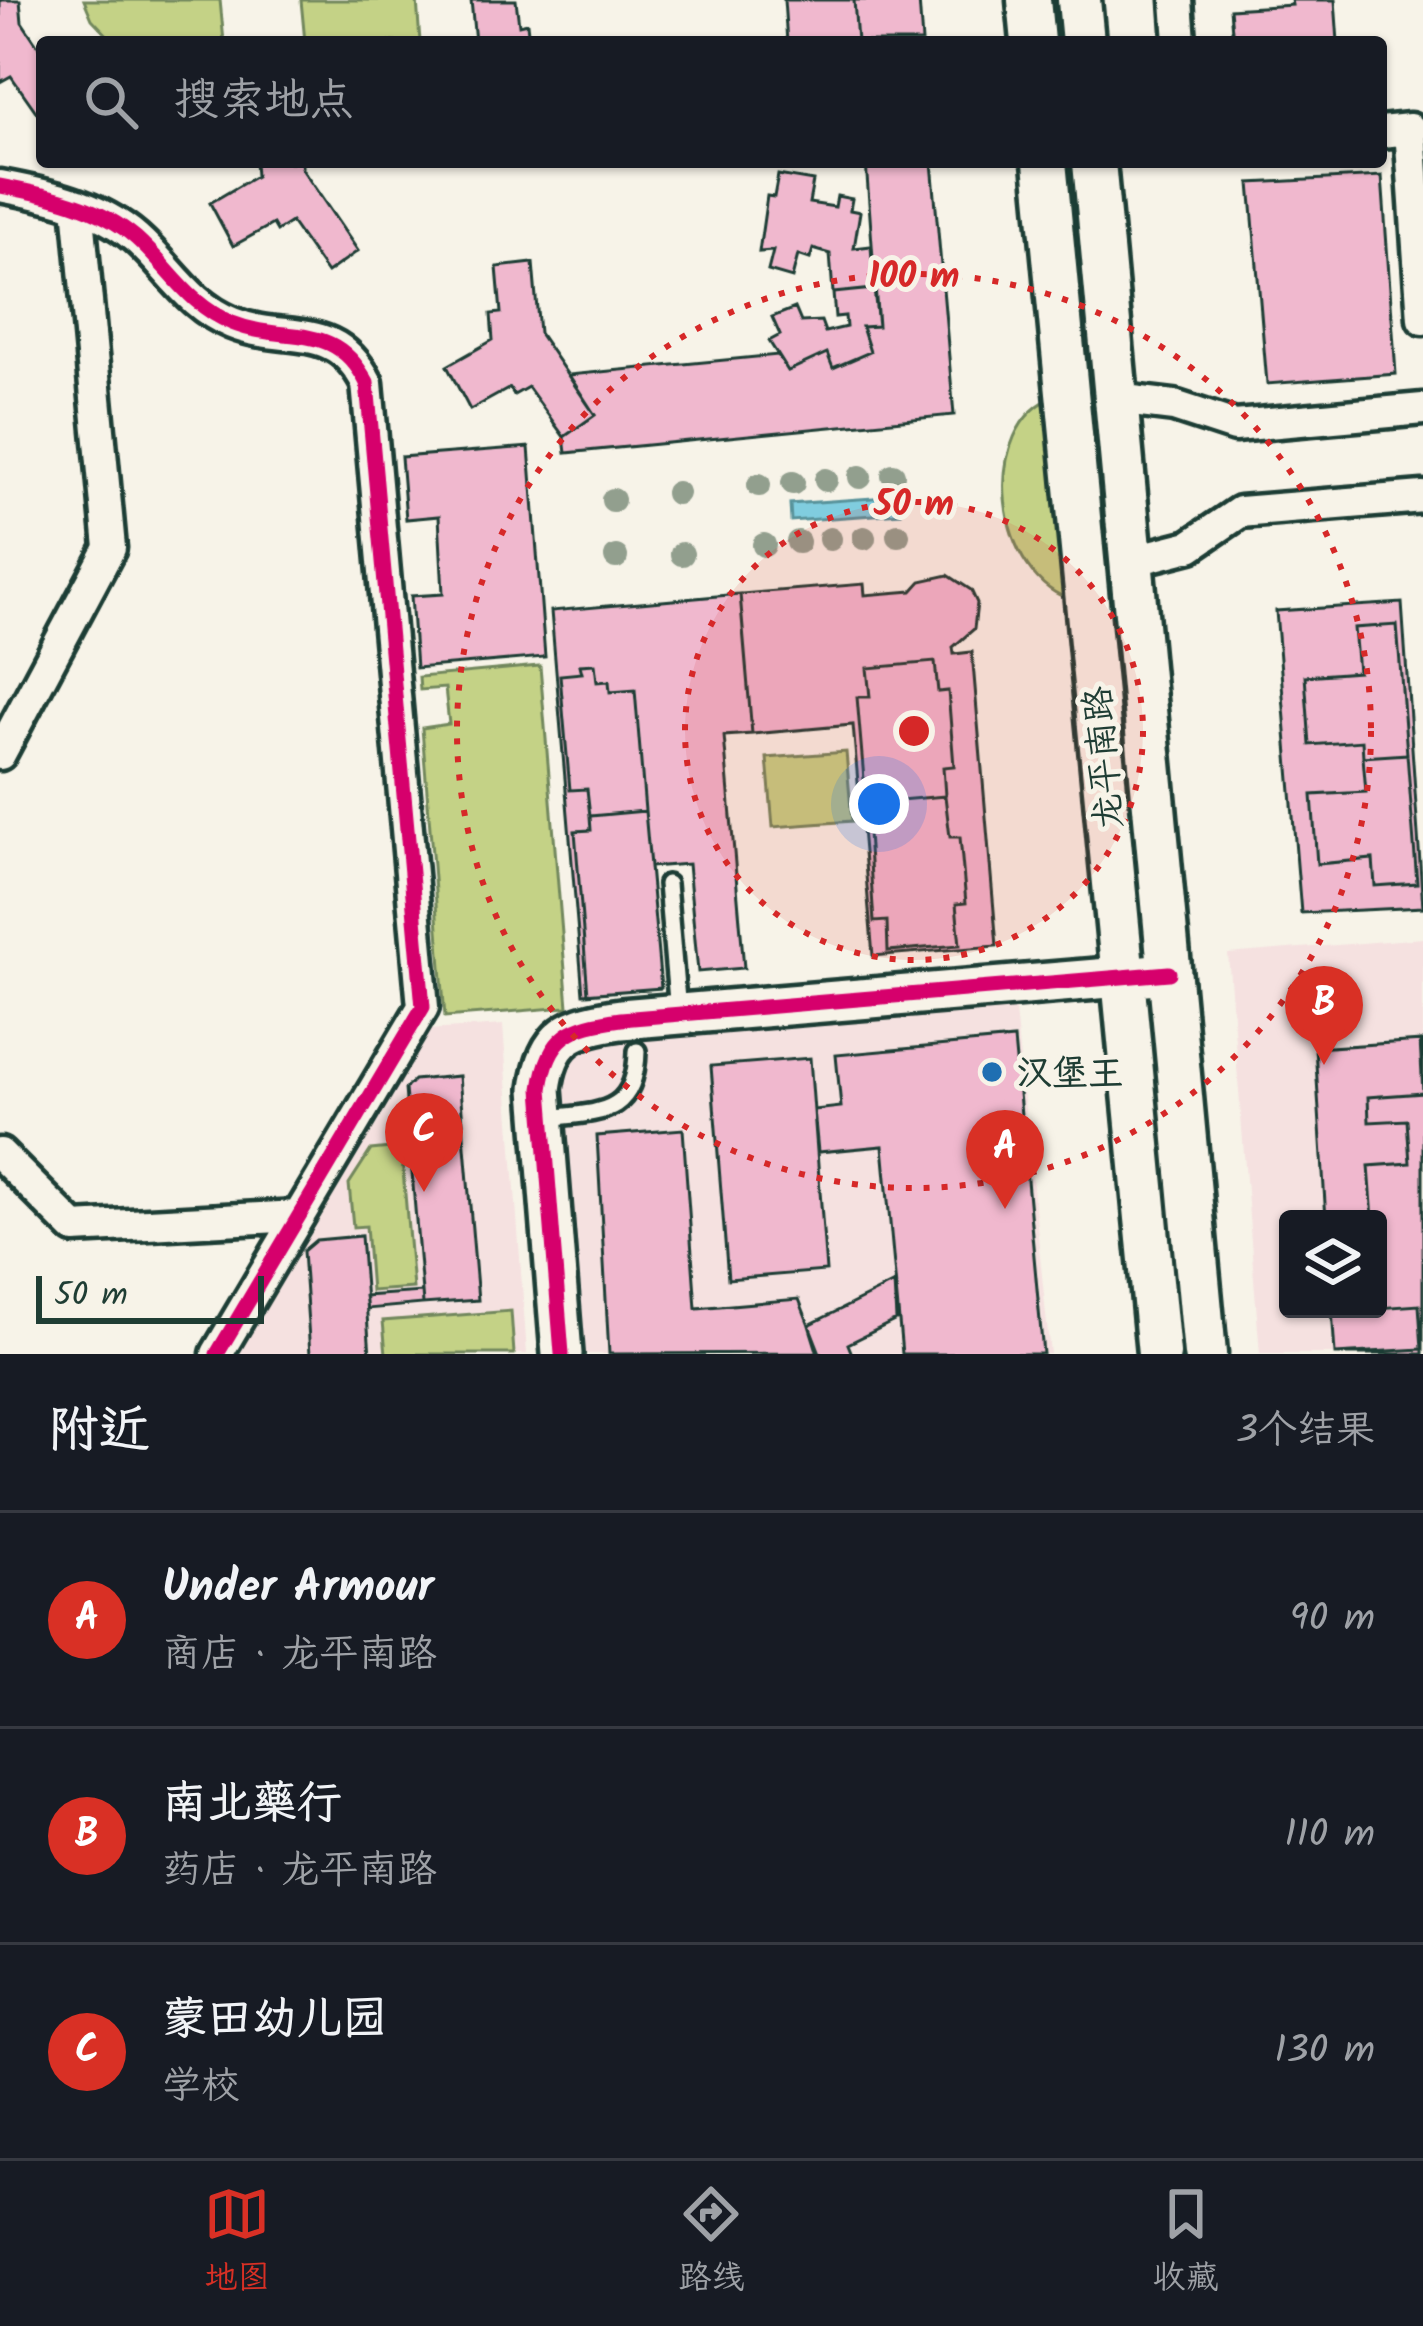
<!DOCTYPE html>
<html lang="zh">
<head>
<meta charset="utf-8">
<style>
	body { margin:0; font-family:Kalam,"LXGW WenKai TC",sans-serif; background:#242831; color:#f1f3f6 }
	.controls { position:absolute; right:36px; bottom:36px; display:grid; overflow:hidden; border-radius:12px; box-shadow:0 3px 9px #0004 }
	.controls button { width:108px; height:108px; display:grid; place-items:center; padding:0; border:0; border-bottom:3px solid #363941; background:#171b24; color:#f1f3f6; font:60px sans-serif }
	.scale { position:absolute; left:36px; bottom:30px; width:228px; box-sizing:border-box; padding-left:12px; border:6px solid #1f3d34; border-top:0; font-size:33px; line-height:42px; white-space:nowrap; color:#1f3d34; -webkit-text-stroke:9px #f7f3e8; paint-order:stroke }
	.you { position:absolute; left:879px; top:804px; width:42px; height:42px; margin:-30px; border:9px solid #fff; border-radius:50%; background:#1a73e8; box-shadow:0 0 0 18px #1a73e833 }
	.badge { display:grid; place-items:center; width:78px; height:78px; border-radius:50%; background:#d93025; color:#fff; font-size:39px; font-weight:700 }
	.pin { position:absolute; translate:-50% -99px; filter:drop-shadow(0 3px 6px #0008) }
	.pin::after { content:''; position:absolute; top:63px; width:42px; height:36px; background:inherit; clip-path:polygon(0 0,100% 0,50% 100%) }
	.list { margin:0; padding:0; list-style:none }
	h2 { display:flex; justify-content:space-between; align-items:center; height:156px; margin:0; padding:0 48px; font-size:51px }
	h2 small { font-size:39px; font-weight:400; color:#9ea1a6 }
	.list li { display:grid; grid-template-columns:78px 1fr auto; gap:36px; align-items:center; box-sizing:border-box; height:216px; padding:0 48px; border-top:3px solid #363941 }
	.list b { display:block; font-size:45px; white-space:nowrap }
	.list p { margin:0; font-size:39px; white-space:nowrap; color:#9ea1a6 }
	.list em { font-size:39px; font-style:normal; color:#9ea1a6 }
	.icon { flex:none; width:66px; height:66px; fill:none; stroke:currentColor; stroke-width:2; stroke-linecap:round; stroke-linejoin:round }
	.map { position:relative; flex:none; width:1423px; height:1354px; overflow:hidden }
	.search { position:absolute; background:#171b24; box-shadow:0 3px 9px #0004; left:36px; right:36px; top:36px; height:132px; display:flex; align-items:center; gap:30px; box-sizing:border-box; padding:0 42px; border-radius:12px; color:#9ea1a6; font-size:45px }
	.sheet { height:804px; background:#171b24 }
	nav { display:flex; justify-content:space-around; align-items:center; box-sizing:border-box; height:168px; border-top:3px solid #363941; background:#171b24; font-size:33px; color:#9ea1a6 }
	nav a { display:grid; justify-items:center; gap:6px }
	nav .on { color:#d93025 }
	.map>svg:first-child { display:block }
	.built { fill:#f5e1e0; fill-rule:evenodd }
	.green { fill:#c4d286; stroke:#72885d; stroke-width:3 }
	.water { fill:#80cddf; stroke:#59939b; stroke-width:3 }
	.building { fill:#f0b8ce; stroke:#1f3d34; stroke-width:3 }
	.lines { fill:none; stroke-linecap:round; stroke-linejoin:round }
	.service-casing { stroke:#1f3d34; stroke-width:24 }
	.minor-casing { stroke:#1f3d34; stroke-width:39 }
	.tertiary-casing { stroke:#1f3d34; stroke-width:48 }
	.secondary-casing { stroke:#1f3d34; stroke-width:51 }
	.service { stroke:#f7f3e8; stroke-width:15 }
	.minor { stroke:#f7f3e8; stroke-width:30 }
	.tertiary { stroke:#f7f3e8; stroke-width:39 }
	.secondary { stroke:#f7f3e8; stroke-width:42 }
	.cycleway-casing { stroke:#f7f3e8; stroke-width:22 }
	.cycleway { stroke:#d6006c; stroke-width:15 }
	.tree { fill:#929f8e }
	.ring { fill:none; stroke:#d62828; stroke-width:6; stroke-dasharray:6 12 }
	.poi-dot { fill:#1f6fb2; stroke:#f7f3e8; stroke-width:4.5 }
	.labels { text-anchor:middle; stroke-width:10; stroke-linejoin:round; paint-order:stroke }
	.street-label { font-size:36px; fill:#1f3d34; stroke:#f7f3e8 }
	.poi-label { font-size:36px; font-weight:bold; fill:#1f3d34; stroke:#f7f3e8; text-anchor:start }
	.centre { fill:#d62828; stroke:#f7f3e8; stroke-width:6 }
	.ring-label { font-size:36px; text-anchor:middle; font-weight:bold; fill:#d62828; stroke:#f7f3e8; stroke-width:10; stroke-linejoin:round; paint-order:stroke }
</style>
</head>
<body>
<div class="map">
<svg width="1423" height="1354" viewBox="0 0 1423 1354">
	<rect width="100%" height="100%" fill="#f7f3e8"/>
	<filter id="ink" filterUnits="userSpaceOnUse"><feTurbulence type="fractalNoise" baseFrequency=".00833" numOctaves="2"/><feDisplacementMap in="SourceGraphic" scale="24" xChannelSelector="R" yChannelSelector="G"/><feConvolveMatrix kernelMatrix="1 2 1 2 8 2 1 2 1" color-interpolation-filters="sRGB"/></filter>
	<g filter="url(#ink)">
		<path class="built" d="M 1423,938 L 1423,1354 L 1260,1354 L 1228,954 ZM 1288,1219 L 1378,1219 L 1378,1309 L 1288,1309 Z
			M 1014,1001 L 1050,1354 L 577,1354 L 554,1087 L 566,1054 L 583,1040 Z
			M 503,1025 L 527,1354 L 237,1354 L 429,1030 Z"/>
		<path class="green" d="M 84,0 L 220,0 L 224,42 L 114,42 L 92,19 Z
			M 301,0 L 417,0 L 420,42 L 305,42 Z
			M 1057,396 L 1076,601 C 994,582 976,423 1057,396 Z
			M 540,666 L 568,1007 L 445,1017 L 422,728 L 449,724 L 445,688 L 420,690 L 419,677 Z
			M 846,752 L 852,821 L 773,827 L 767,758 Z
			M 401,1147 L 413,1288 L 371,1291 L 366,1226 L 353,1227 L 349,1184 L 371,1150 Z
			M 511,1311 L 514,1354 L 386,1354 L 383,1321 Z"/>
		<path class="water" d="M 900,496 L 901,513 L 791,521 L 790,504 Z"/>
		<path class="building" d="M 0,0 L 20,0 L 22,22 L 42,52 L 42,120 L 11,76 L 0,82 Z
			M 471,0 L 516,0 L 519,25 L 527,23 L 529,42 L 475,42 Z
			M 784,0 L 854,0 L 857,42 L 787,42 Z
			M 854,0 L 919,0 L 922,42 L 857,42 Z
			M 1291,0 L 1335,0 L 1338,42 L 1233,42 L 1230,9 L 1292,5 Z
			M 255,162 L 302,162 L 302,169 L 358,251 L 327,273 L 291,222 L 277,231 L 273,224 L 233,246 L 210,203 L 256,176 Z
			M 866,162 L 932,162 L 954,415 L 566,453 L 564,437 L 595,415 L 569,375 L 778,355 L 788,371 L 827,353 L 833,368 L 870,352 L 862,327 L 878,326 Z
			M 778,175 L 813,181 L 809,203 L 835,207 L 837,196 L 852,199 L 850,210 L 860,212 L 854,248 L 871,246 L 874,289 L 833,293 L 830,254 L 813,249 L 810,259 L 798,255 L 792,278 L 768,271 L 773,251 L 759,252 L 767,196 L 774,197 Z
			M 1382,176 L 1396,374 L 1267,384 L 1250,183 Z
			M 533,263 L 539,333 L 595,415 L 564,437 L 528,387 L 514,395 L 510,388 L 470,410 L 447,366 L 493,340 L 491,314 L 501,313 L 497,267 Z
			M 874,289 L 878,326 L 862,327 L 870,352 L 833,368 L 827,353 L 788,371 L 769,341 L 780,335 L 772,317 L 795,308 L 801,322 L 821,321 L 825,332 L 846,327 L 845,316 L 835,317 L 833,293 Z
			M 529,447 L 545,657 L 416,668 L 411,596 L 443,594 L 439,516 L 406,519 L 401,457 Z
			M 948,575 L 971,590 L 977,603 L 974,629 L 953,647 L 954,654 L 972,652 L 997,946 L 873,956 L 853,725 L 752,734 L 740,594 L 864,584 L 865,595 L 912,591 L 921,581 Z
			M 740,594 L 752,734 L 724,736 L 744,968 L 698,972 L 688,864 L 650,867 L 661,988 L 583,994 L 551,611 Z
			M 1402,603 L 1423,907 L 1301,913 L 1276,611 Z
			M 1397,625 L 1407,754 L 1363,757 L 1362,741 L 1310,745 L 1305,676 L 1358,672 L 1354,628 Z
			M 935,662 L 938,692 L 948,691 L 954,766 L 943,767 L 945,796 L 866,803 L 857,697 L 870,697 L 867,668 Z
			M 595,664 L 597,682 L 609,681 L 610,692 L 635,690 L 645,811 L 590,816 L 587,789 L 570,790 L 560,675 L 582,673 L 580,665 Z
			M 1407,754 L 1417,883 L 1375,886 L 1373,859 L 1317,864 L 1312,795 L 1366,792 L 1363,757 Z
			M 945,796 L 950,837 L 960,837 L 966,903 L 956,904 L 960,945 L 888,951 L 887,921 L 874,922 L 866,803 Z
			M 645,811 L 661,988 L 588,994 L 575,831 L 591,830 L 590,816 Z
			M 1014,1039 L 1043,1354 L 902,1354 L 883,1146 L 818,1152 L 814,1110 L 841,1107 L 836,1055 Z
			M 1420,1041 L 1423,1093 L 1368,1097 L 1369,1122 L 1407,1120 L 1410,1163 L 1369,1166 L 1373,1219 L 1326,1219 L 1315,1048 Z
			M 1423,1041 L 1423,1354 L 1335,1354 L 1332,1309 L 1378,1309 L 1378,1219 L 1326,1219 L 1315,1048 Z
			M 810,1058 L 826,1271 L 728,1279 L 711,1066 Z
			M 459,1076 L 478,1300 L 423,1304 L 405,1089 L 414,1080 Z
			M 683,1129 L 696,1308 L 799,1299 L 820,1353 L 609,1354 L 597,1136 Z
			M 361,1236 L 370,1354 L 310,1354 L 303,1251 L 316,1240 Z
			M 894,1283 L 896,1320 L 848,1344 L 852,1354 L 818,1354 L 809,1325 Z
			M 422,1292 L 423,1304 L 367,1309 L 365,1296 Z
			M 1378,1302 L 1378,1308 L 1419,1305 L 1422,1349 L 1335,1354 L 1332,1309 L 1378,1309 Z"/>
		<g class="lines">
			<g class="service-casing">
				<path id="service" d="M 667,884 L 678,1012
					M 547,1118 C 599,1112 636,1116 637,1051"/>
			</g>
			<g class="minor-casing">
				<path id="minor" d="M 1177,0 L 1180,42
					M 1381,132 L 1410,129 L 1423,319
					M 0,186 C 48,195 98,205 136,238 C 170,268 188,305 232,323 C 286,345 334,318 367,383 L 423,1007 L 217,1354
					M 1116,399 L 1174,406 L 1235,426 L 1423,409
					M 1131,561 L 1190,546 L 1240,512 L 1423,497
					M 0,754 L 110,548 L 78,205
					M 0,1154 L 74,1228 L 299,1216"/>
			</g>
			<g class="tertiary-casing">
				<path id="tertiary" d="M 562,1354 L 541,1089 C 548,1035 571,1026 621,1019 L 1169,973"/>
			</g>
			<g class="secondary-casing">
				<path id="secondary" d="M 1029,0 L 1033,42
					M 1079,0 L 1083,42
					M 1045,162 L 1159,1354
					M 1094,162 L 1205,1354"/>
			</g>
			<use href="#service" class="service"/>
			<use href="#minor" class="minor"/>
			<use href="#tertiary" class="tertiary"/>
			<use href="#secondary" class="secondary"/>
			<g class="cycleway-casing">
				<path id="cycleway" d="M 0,186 C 48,195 98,205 136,238 C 170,268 188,305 232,323 C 286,345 334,318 367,383 L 423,1007 L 217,1354
					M 562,1354 L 541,1089 C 548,1035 571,1026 621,1019 L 1169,973"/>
			</g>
			<use href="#cycleway" class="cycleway"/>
		</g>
		<g class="tree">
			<circle cx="893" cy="475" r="12"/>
			<circle cx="860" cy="477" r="12"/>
			<circle cx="826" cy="480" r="12"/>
			<circle cx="793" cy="483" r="12"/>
			<circle cx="759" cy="485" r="12"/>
			<circle cx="677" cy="493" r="12"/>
			<circle cx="613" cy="500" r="12"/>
			<circle cx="898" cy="535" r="12"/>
			<circle cx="864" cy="538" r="12"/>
			<circle cx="830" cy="539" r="12"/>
			<circle cx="798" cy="542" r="12"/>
			<circle cx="764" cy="545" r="12"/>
			<circle cx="682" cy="554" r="12"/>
			<circle cx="616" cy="557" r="12"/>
		</g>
	</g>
	<circle cx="914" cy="731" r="229" fill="#d62828" fill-opacity=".12"/>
	<g class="ring">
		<circle cx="914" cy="731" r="229"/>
		<circle cx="914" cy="731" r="457"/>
	</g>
	<circle class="poi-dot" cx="992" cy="1072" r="12"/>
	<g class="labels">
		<g class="street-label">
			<text transform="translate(1102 758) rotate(-95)" y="13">龙平南路</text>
		</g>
		<g class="poi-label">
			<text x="1016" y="1085">汉堡王</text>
		</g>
	</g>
	<circle cx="914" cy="731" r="18" class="centre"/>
	<g class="ring-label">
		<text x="914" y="287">100 m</text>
		<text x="914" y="515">50 m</text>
	</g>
</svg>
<div class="controls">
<button><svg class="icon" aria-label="layers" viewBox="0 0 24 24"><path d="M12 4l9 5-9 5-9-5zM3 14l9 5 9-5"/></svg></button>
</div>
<div class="scale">50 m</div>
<div class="you"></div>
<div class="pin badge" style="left:1005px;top:1209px">A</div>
<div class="pin badge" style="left:1324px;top:1065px">B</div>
<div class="pin badge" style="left:424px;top:1192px">C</div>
<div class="search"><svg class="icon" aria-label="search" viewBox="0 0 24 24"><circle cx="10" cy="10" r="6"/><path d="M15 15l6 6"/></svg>搜索地点</div>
</div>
<section class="sheet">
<h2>附近<small>3个结果</small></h2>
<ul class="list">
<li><span class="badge">A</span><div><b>Under Armour</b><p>商店 · 龙平南路</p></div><em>90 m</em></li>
<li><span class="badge">B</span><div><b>南北藥行</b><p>药店 · 龙平南路</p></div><em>110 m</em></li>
<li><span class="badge">C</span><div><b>蒙田幼儿园</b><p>学校</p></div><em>130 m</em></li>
</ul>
</section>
<nav>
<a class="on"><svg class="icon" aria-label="map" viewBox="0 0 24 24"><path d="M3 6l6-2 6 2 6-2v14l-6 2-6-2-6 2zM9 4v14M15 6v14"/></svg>地图</a>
<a><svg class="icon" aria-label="directions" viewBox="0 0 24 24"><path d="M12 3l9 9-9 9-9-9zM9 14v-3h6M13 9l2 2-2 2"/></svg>路线</a>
<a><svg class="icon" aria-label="saved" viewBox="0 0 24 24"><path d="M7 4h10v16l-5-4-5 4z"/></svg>收藏</a>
</nav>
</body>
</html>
